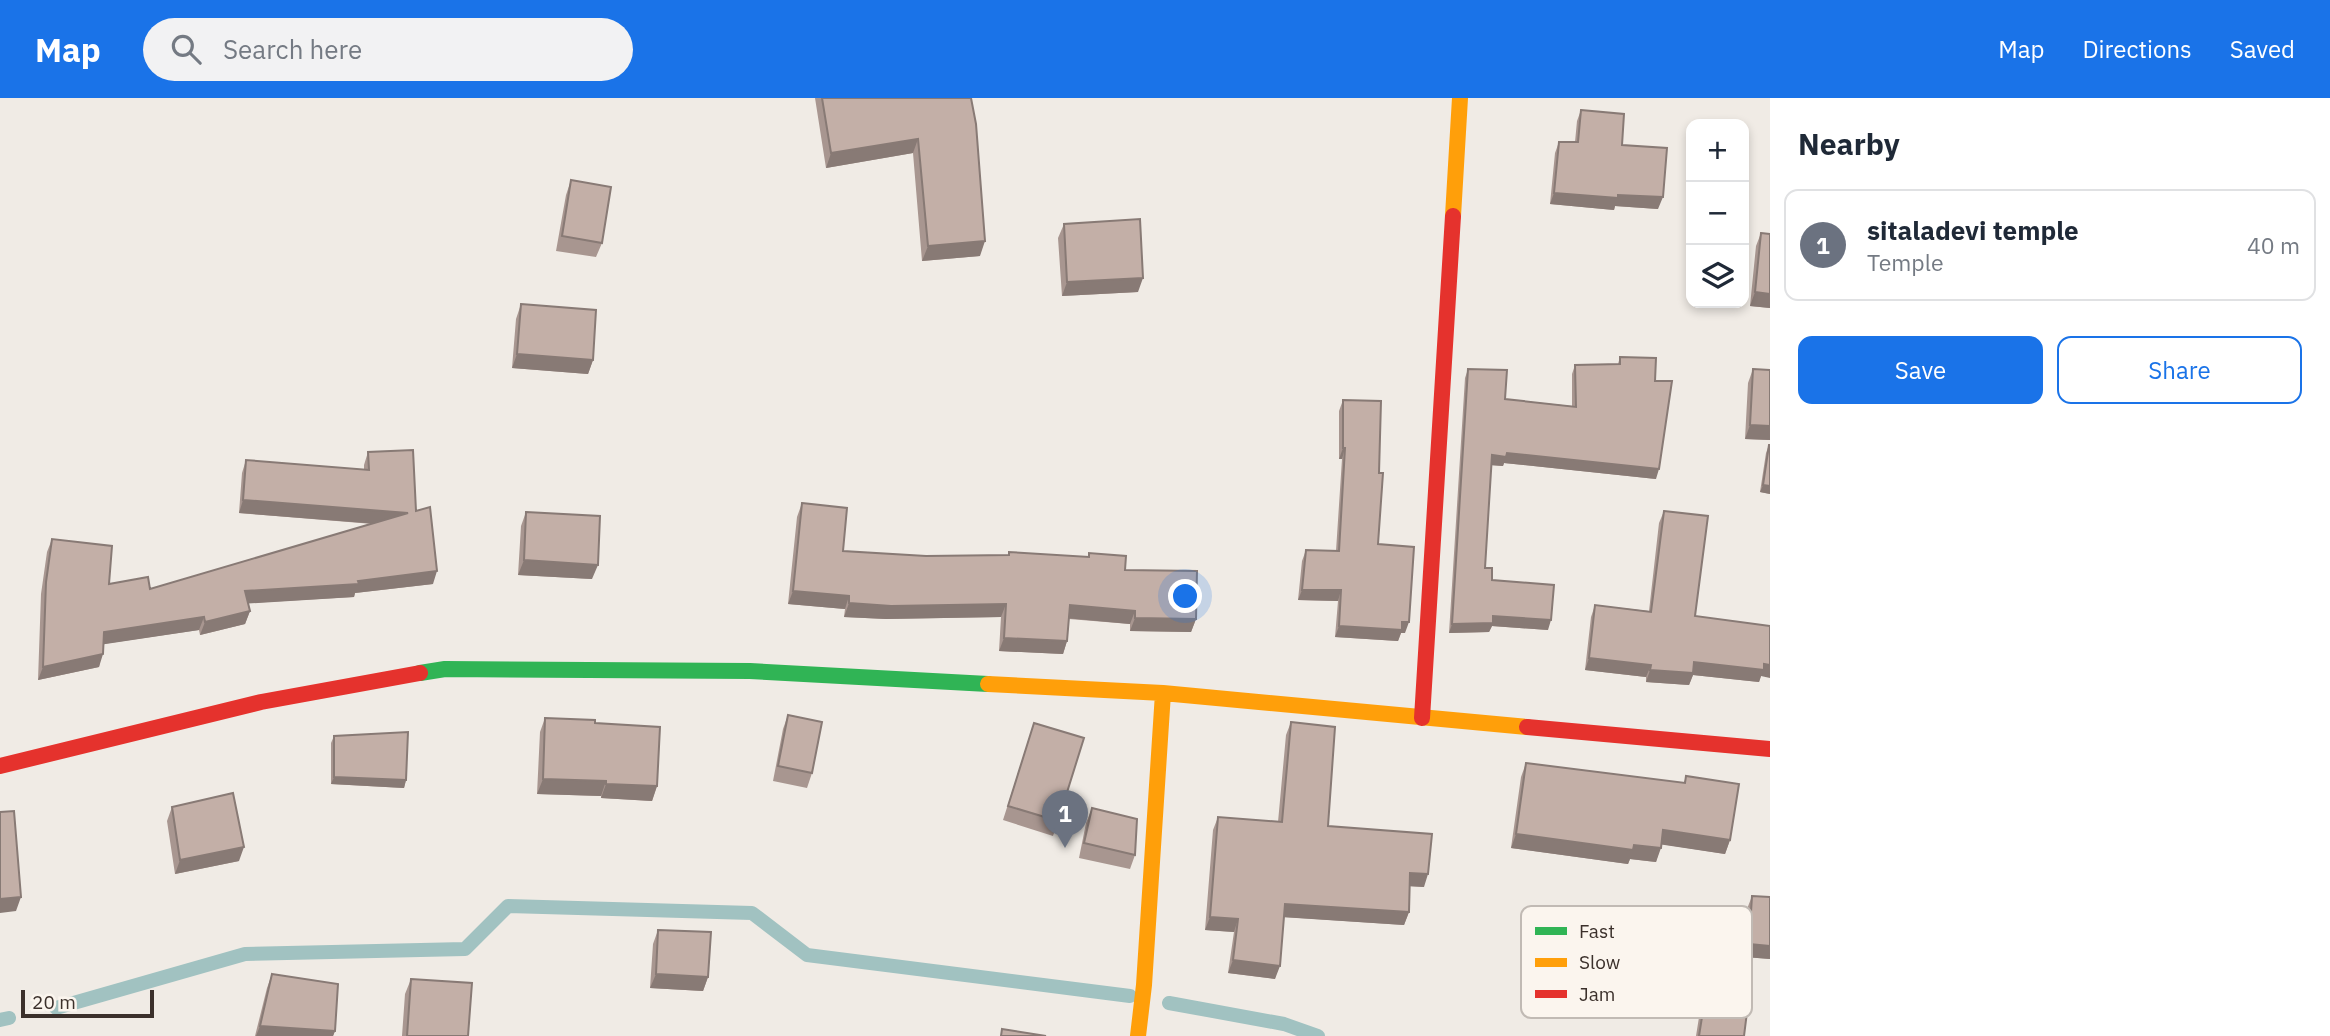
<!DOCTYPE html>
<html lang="en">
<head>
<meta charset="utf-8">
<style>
	body { margin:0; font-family:"IBM Plex Sans",sans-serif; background:#f2f2f3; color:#1f2937 }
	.controls { position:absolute; right:21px; top:21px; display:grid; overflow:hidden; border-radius:14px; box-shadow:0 4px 10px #0003 }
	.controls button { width:63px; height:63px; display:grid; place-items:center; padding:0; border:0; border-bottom:2px solid #e0e1e3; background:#fff; color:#1f2937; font:35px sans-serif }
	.scale { position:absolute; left:21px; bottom:18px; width:133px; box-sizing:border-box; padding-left:7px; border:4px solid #3b302b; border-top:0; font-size:19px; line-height:24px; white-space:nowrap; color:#3b302b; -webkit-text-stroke:5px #fbf5ee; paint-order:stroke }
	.you { position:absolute; left:1186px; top:499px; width:24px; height:24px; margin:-18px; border:5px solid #fff; border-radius:50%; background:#1a73e8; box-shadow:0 0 0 10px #1a73e833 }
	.badge { display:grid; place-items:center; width:46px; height:46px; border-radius:50%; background:#1a73e8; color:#fff; font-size:23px; font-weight:700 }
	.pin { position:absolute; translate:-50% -58px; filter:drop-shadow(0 2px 4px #0008) }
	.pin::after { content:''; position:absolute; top:37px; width:24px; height:21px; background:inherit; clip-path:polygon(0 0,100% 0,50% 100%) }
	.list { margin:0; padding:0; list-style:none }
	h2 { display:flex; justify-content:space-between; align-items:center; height:91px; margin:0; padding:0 28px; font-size:30px }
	h2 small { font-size:23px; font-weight:400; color:#747a83 }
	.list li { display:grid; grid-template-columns:46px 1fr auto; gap:21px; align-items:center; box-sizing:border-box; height:112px; margin:0 14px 14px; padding:0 14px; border:2px solid #e0e1e3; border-radius:14px }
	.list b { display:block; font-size:26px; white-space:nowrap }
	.list p { margin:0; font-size:23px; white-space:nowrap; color:#747a83 }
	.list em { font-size:23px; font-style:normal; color:#747a83 }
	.actions { display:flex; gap:14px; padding:21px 28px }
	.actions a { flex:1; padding:16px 0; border:2px solid #1a73e8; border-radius:14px; text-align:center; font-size:24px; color:#1a73e8 }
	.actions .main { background:#1a73e8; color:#fff }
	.icon { flex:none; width:38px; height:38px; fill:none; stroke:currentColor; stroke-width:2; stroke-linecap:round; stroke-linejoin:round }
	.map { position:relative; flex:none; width:1770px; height:938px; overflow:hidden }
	header { display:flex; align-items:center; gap:42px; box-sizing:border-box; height:98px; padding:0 35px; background:#1a73e8; color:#fff }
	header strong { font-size:33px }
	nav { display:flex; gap:38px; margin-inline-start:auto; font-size:24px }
	.search { width:490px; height:63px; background:#f2f2f3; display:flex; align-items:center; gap:18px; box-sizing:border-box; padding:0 24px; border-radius:38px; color:#747a83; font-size:26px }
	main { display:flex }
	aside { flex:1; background:#fff }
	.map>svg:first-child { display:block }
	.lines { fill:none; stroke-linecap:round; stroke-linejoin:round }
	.stream { stroke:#a1c2c1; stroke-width:14 }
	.fast { stroke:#30b455; stroke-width:16 }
	.slow { stroke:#ff9f0a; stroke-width:16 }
	.jam { stroke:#e5322d; stroke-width:16 }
	.wall { fill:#a89690 }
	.shaded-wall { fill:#887a75 }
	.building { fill:#c3afa7; stroke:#887a75; stroke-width:2 }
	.key { fill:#fbf5ee; stroke:#c1bab4; stroke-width:2 }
	.key-label { font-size:19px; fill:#3b302b }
</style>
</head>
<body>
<header>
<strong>Map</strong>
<div class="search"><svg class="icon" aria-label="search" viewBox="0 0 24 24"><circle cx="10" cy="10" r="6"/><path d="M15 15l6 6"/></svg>Search here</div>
<nav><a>Map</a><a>Directions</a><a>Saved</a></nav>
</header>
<main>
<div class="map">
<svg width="1770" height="938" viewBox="0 0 1770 938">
	<rect width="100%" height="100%" fill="#f0ebe5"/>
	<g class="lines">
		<path class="stream" d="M 1169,905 L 1284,926 L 1318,938
			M 56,910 L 245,856 L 465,851 L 508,808 L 752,815 L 807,857 L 1130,898
			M 0,922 L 9,920"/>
		<path class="fast" d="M 420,575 L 445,571 L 750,573 L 988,586"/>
		<path class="slow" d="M 1453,118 L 1460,0
			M 988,586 L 1163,595 L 1527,629
			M 1138,938 L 1144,887 L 1163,595"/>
		<path class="jam" d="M 1422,620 L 1453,118
			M 1527,629 L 1770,651
			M 0,668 L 261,604 L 420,575"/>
	</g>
	<path class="wall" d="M 815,0 L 971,0 L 980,158 L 922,163 L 913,55 L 826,70 Z
		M 1581,12 L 1622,47 L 1658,111 L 1615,108 L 1614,112 L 1550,106 L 1555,55 L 1559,44 L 1575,44 L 1577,23 Z
		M 571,82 L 602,145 L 596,159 L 556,153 L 566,97 Z
		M 1064,126 L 1138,194 L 1062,198 L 1058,140 Z
		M 1761,135 L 1770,210 L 1750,208 L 1756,148 Z
		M 521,206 L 593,262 L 588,276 L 512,270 L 516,221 Z
		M 1620,259 L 1655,283 L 1656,381 L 1504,365 L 1503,368 L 1491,367 L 1485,470 L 1492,482 L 1548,532 L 1492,528 L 1489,534 L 1449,535 L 1465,280 L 1468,271 L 1505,301 L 1572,308 L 1572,276 L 1575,267 L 1618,266 Z
		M 1753,271 L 1770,342 L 1745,341 L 1748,285 Z
		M 1343,302 L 1379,375 L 1378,446 L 1405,535 L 1401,535 L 1398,543 L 1335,539 L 1338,503 L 1298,502 L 1302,463 L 1306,452 L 1336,453 L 1342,361 L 1339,361 L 1339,313 Z
		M 1769,347 L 1770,347 L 1770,396 L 1760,394 L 1766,355 Z
		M 368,354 L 416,413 L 433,486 L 355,495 L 354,499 L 248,505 L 250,513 L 245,526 L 200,537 L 199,532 L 103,546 L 99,569 L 38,582 L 41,496 L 47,454 L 52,441 L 109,486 L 150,491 L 373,426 L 239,415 L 242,375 L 246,362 L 364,372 L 364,367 Z
		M 802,405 L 843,453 L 926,458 L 1008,457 L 1009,454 L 1088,459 L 1089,455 L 1125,472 L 1196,521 L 1191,534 L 1130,533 L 1130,526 L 1069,521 L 1067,543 L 1063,556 L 999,553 L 1001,519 L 886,521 L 844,519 L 845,511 L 788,506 L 797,419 Z
		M 1664,413 L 1695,518 L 1761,578 L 1759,584 L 1693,577 L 1689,587 L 1646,584 L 1646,579 L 1585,572 L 1591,519 L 1595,507 L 1649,513 L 1659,425 Z
		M 526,414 L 592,481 L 518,477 L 521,428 Z
		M 788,617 L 812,675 L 807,690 L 773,683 L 783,631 Z
		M 545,620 L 595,625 L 657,688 L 652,703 L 601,700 L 601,698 L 537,696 L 540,634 Z
		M 1291,624 L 1328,728 L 1424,789 L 1410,788 L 1409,814 L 1404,827 L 1284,819 L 1275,881 L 1228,875 L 1234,834 L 1205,832 L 1213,732 L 1218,719 L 1278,724 L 1286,637 Z
		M 1034,625 L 1058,723 L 1053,738 L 1003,722 Z
		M 334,638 L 406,682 L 404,690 L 331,686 L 331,645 Z
		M 1526,665 L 1684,685 L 1686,678 L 1730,742 L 1725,756 L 1661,746 L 1656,764 L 1630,761 L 1628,766 L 1511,750 L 1521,679 Z
		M 172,709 L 239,763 L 175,776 L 167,723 Z
		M 1092,710 L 1135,757 L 1130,771 L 1079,760 L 1086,725 Z
		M 1752,798 L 1770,799 L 1770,861 L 1745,859 L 1747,811 Z
		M 658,832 L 708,879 L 703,893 L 650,890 L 653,846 Z
		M 272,876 L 335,933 L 333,938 L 255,938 L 267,890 Z
		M 411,881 L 468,938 L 402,938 L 405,896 Z
		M 1705,900 L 1744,938 L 1696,938 L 1700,913 Z"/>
	<path class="shaded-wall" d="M 918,41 L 913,55 L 826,70 L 831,55 Z
		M 1554,95 L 1618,97 L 1663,99 L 1658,111 L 1615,108 L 1614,112 L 1550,106 Z
		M 985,143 L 980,158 L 922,163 L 928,148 Z
		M 1143,180 L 1138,194 L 1062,198 L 1067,184 Z
		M 1755,194 L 1770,196 L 1770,210 L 1750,208 Z
		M 517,256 L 593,262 L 588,276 L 512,270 Z
		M 1750,327 L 1770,328 L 1770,342 L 1745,341 Z
		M 1343,350 L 1345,350 L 1342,361 L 1339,361 Z
		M 1507,355 L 1659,371 L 1656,381 L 1504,365 L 1503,368 L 1489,367 L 1492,357 Z
		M 1763,387 L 1770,388 L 1770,396 L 1760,394 Z
		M 243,402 L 408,415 L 403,428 L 239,415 Z
		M 524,462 L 598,467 L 592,481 L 518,477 Z
		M 437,473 L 433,486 L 355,495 L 354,499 L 240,506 L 245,493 L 358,483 Z
		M 1302,492 L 1341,492 L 1338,503 L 1298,502 Z
		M 793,493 L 849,498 L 845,511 L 788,506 Z
		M 849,505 L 1006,506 L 1001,519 L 886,521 L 844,519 Z
		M 1070,507 L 1135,513 L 1130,526 L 1065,520 Z
		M 250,513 L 245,526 L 200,537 L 205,524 Z
		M 1493,518 L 1551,522 L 1548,532 L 1492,528 L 1489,534 L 1449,535 L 1452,526 Z
		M 204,519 L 199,532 L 99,547 L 104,534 Z
		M 1135,520 L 1196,521 L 1191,534 L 1130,533 Z
		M 1409,524 L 1405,535 L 1401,535 L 1398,543 L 1335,539 L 1339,528 Z
		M 1004,540 L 1067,543 L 1063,556 L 999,553 Z
		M 103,556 L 99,569 L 38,582 L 43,569 Z
		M 1589,560 L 1651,567 L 1646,579 L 1585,572 Z
		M 1694,564 L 1770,567 L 1770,580 L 1761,578 L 1759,584 L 1693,577 L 1689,587 L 1646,584 L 1650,572 Z
		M 334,679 L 406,682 L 404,690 L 331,686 Z
		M 543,681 L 606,683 L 601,698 L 537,696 Z
		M 606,686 L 657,688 L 652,703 L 601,700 Z
		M 1663,732 L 1730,742 L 1725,756 L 1658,746 Z
		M 1516,736 L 1634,747 L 1661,750 L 1656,764 L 1630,761 L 1628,766 L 1511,750 Z
		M 244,749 L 239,763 L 175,776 L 180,762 Z
		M 1410,775 L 1428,776 L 1424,789 L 1405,788 Z
		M 21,799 L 16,813 L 0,815 L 0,801 Z
		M 1285,806 L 1409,814 L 1404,827 L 1281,819 Z
		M 1210,819 L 1238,821 L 1234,834 L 1205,832 Z
		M 1749,846 L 1770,848 L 1770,861 L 1745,859 Z
		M 1233,862 L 1280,868 L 1275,881 L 1228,875 Z
		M 656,876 L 708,879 L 703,893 L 650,890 Z
		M 260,928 L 335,933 L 333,938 L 256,938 Z"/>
	<path class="building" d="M 822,0 L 971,0 L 976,26 L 985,143 L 928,148 L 918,41 L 831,55 Z
		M 1581,12 L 1624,16 L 1622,47 L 1667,50 L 1663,99 L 1618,97 L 1618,100 L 1554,95 L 1559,44 L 1578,44 Z
		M 571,82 L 611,89 L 602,145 L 562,138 Z
		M 1140,121 L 1143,180 L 1067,184 L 1064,126 Z
		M 1761,135 L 1770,136 L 1770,196 L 1755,194 Z
		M 521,206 L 596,212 L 593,262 L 517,256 Z
		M 1620,259 L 1656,260 L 1655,283 L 1672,283 L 1659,371 L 1507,355 L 1506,359 L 1492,357 L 1485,470 L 1492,470 L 1492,482 L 1554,487 L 1551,522 L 1493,518 L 1493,525 L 1452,526 L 1468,271 L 1507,272 L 1505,301 L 1576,309 L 1575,267 L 1620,266 Z
		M 1753,271 L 1770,272 L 1770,328 L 1750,327 Z
		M 1343,302 L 1381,303 L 1379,375 L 1383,375 L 1378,446 L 1414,449 L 1409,524 L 1402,524 L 1402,532 L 1339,528 L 1341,492 L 1302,492 L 1306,452 L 1339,453 L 1345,350 L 1343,350 Z
		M 1769,347 L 1770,347 L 1770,388 L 1763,387 Z
		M 413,352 L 416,413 L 430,409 L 437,473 L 358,483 L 359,486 L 245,493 L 250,513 L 205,524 L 204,519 L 104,534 L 103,556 L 43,569 L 46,484 L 52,441 L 112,448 L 109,486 L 148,479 L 150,491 L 408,415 L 243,402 L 246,362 L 369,372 L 368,354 Z
		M 802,405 L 847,410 L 843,453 L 926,458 L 1009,457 L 1009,454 L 1089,459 L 1089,455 L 1126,458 L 1125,472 L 1197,473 L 1196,521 L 1135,520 L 1135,513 L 1070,507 L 1067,543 L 1004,540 L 1006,506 L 891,508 L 849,505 L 849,498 L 793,493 Z
		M 1664,413 L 1708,418 L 1695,518 L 1770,528 L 1770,567 L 1764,566 L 1764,572 L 1694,564 L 1693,575 L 1650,572 L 1651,567 L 1589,560 L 1595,507 L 1651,514 Z
		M 526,414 L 600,418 L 598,467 L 524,462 Z
		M 788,617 L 822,624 L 812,675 L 778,668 Z
		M 545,620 L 595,622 L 595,625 L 660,629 L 657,688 L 606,686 L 606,683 L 543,681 Z
		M 1291,624 L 1335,629 L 1328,728 L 1432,736 L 1428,776 L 1410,775 L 1409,814 L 1285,806 L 1280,868 L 1233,862 L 1238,821 L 1210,819 L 1218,719 L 1282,724 Z
		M 1034,625 L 1084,640 L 1058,723 L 1008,708 Z
		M 408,634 L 406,682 L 334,679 L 334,638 Z
		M 1526,665 L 1685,685 L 1686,678 L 1739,686 L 1730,742 L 1663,732 L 1661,750 L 1634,747 L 1633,752 L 1516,736 Z
		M 233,695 L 244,749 L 180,762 L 172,709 Z
		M 1092,710 L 1137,721 L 1135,757 L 1084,745 Z
		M 14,713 L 21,799 L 0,801 L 0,714 Z
		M 1752,798 L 1770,799 L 1770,848 L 1749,846 Z
		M 658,832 L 711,834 L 708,879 L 656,876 Z
		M 272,876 L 338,886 L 335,933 L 260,928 Z
		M 411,881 L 472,885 L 468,938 L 407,938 Z
		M 1705,900 L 1748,906 L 1744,938 L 1699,938 Z
		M 1002,931 L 1046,938 L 1001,938 Z"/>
	<rect x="1521" y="808" width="231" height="112" rx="10" class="key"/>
	<rect x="1535" y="829" width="32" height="8" fill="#30b455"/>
	<rect x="1535" y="860" width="32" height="9" fill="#ff9f0a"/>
	<rect x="1535" y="892" width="32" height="8" fill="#e5322d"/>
	<g class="key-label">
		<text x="1579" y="840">Fast</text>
		<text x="1579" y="871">Slow</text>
		<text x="1579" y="903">Jam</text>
	</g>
</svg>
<div class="controls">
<button>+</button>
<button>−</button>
<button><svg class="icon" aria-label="layers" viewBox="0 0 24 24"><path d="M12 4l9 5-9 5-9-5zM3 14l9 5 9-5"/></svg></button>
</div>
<div class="scale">20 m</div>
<div class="you"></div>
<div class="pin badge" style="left:1065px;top:750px;background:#6b7280">1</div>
</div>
<aside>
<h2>Nearby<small></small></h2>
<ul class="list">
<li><span class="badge" style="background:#6b7280">1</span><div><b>sitaladevi temple</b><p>Temple</p></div><em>40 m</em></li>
</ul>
<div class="actions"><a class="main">Save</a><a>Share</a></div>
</aside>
</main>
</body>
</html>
